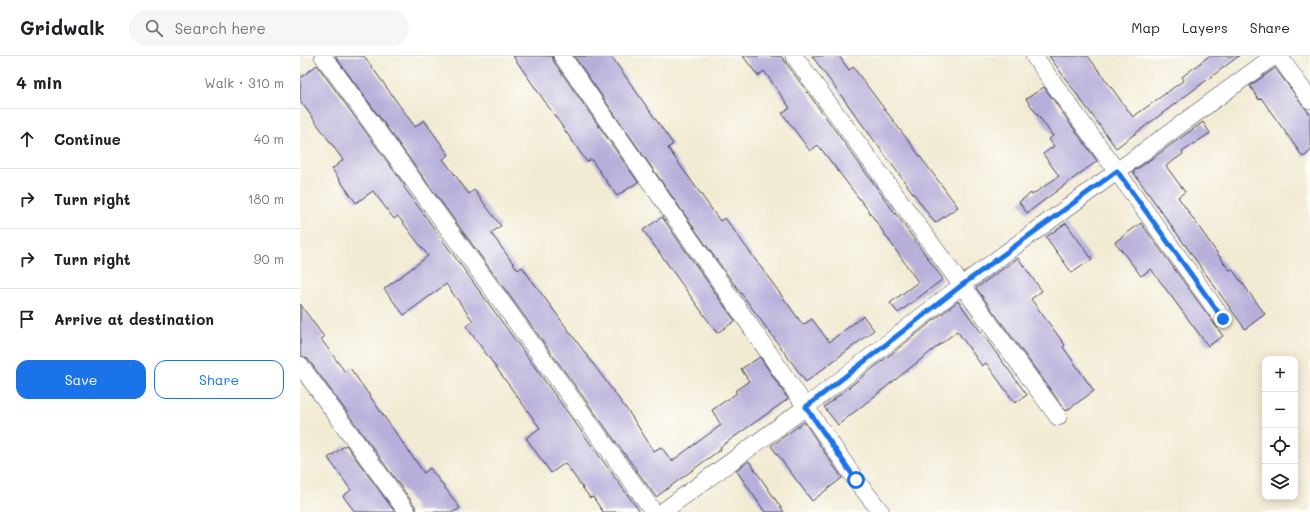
<!DOCTYPE html>
<html lang="en">
<head>
<meta charset="utf-8">
<style>
	body { margin:0; font-family:Mali,sans-serif; background:#f6f6f6; color:#202124 }
	.controls { position:absolute; right:12px; bottom:12px; display:grid; overflow:hidden; border-radius:8px; box-shadow:0 2px 10px #0003 }
	.controls button { width:36px; height:36px; display:grid; place-items:center; padding:0; border:0; border-bottom:1px solid #e0e0e0; background:#fff; color:#202124; font:20px sans-serif }
	.stop { position:absolute; width:12px; height:12px; margin:-9px; border:3px solid #1a73e8; border-radius:50%; background:#fff }
	.stop.end { background:#1a73e8; border-color:#fff; box-shadow:0 1px 4px #0008 }
	.list { margin:0; padding:0; list-style:none }
	h2 { display:flex; justify-content:space-between; align-items:center; height:52px; margin:0; padding:0 16px; font-size:17px }
	h2 small { font-size:13px; font-weight:400; color:#757577 }
	.list li { display:grid; grid-template-columns:26px 1fr auto; gap:12px; align-items:center; box-sizing:border-box; height:60px; padding:0 16px; border-top:1px solid #e0e0e0 }
	.list b { display:block; font-size:15px; white-space:nowrap }
	.list em { font-size:13px; font-style:normal; color:#757577 }
	.actions { display:flex; gap:8px; padding:12px 16px }
	.actions a { flex:1; padding:9px 0; border:1px solid #1a73e8; border-radius:12px; text-align:center; font-size:14px; color:#1a73e8 }
	.actions .main { background:#1a73e8; color:#fff }
	.icon { flex:none; width:22px; height:22px; fill:none; stroke:currentColor; stroke-width:2; stroke-linecap:round; stroke-linejoin:round }
	.map { position:relative; flex:none; width:1010px; height:456px; overflow:hidden }
	header { display:flex; align-items:center; gap:24px; box-sizing:border-box; height:56px; padding:0 20px; background:#fff; border-bottom:1px solid #e0e0e0 }
	header strong { font-size:19px }
	nav { display:flex; gap:22px; margin-inline-start:auto; font-size:14px }
	.search { width:280px; height:36px; background:#f6f6f6; display:flex; align-items:center; gap:10px; box-sizing:border-box; padding:0 14px; border-radius:22px; color:#757577; font-size:15px }
	main { display:flex }
	aside { flex:1; background:#fff }
	.map>svg:first-child { display:block }
	.building { fill:#b7afda }
	.lines { fill:none; stroke-linecap:round; stroke-linejoin:round }
	.minor-casing { stroke:#414052; stroke-width:18 }
	.minor { stroke:#fff; stroke-width:17 }
	.route { stroke:#1a73e8; stroke-width:5 }
</style>
</head>
<body>
<header>
<strong>Gridwalk</strong>
<div class="search"><svg class="icon" aria-label="search" viewBox="0 0 24 24"><circle cx="10" cy="10" r="6"/><path d="M15 15l6 6"/></svg>Search here</div>
<nav><a>Map</a><a>Layers</a><a>Share</a></nav>
</header>
<main>
<aside>
<h2>4 min<small>Walk · 310 m</small></h2>
<ul class="list">
<li><svg class="icon" aria-label="ahead" viewBox="0 0 24 24"><path d="M12 20V5M6 11l6-6 6 6"/></svg><div><b>Continue</b></div><em>40 m</em></li>
<li><svg class="icon" aria-label="right" viewBox="0 0 24 24"><path d="M7 20v-9h11M14 6l5 5-5 5"/></svg><div><b>Turn right</b></div><em>180 m</em></li>
<li><svg class="icon" aria-label="right" viewBox="0 0 24 24"><path d="M7 20v-9h11M14 6l5 5-5 5"/></svg><div><b>Turn right</b></div><em>90 m</em></li>
<li><svg class="icon" aria-label="arrive" viewBox="0 0 24 24"><path d="M6 21V4h12l-3 4 3 4H6"/></svg><div><b>Arrive at destination</b></div></li>
</ul>
<div class="actions"><a class="main">Save</a><a>Share</a></div>
</aside>
<div class="map">
<svg width="1010" height="456" viewBox="0 0 1010 456">
	<rect width="100%" height="100%" fill="#fdfcf7"/>
	<filter id="ink" filterUnits="userSpaceOnUse"><feTurbulence type="fractalNoise" baseFrequency=".025" numOctaves="2"/><feDisplacementMap in="SourceGraphic" scale="8" xChannelSelector="R" yChannelSelector="G"/><feConvolveMatrix kernelMatrix="1 2 1 2 8 2 1 2 1" color-interpolation-filters="sRGB"/></filter>
	<filter id="wash" filterUnits="userSpaceOnUse"><feTurbulence type="fractalNoise" baseFrequency=".012" numOctaves="4" result="noise"/><feDisplacementMap in="SourceGraphic" scale="16" xChannelSelector="R" yChannelSelector="G"/><feGaussianBlur stdDeviation="0.9" result="paint"/><feColorMatrix in="noise" values="0 0 0 0 0 0 0 0 0 0 0 0 0 0 0 0 0 1.4 0 .05"/><feComposite in="paint" operator="in"/></filter>
	<g filter="url(#wash)">
		<rect width="100%" height="100%" fill="#f2ebd4"/>
		<g id="blocks">
			<path class="building" d="M 35,0 L 64,0 L 115,71 L 124,64 L 149,99 L 143,103 L 169,138 L 174,134 L 201,170 L 191,177 L 218,214 L 222,211 L 330,358 L 354,395 L 361,391 L 372,405 L 421,369 L 412,354 L 437,337 L 435,335 L 449,325 L 441,313 L 460,301 L 488,343 L 420,391 L 421,393 L 356,441 Z
				M 213,0 L 252,0 L 254,6 L 338,126 L 317,140 L 291,103 L 287,106 Z
				M 274,0 L 311,0 L 373,88 L 368,92 L 420,165 L 425,162 L 503,269 L 512,263 L 529,286 L 563,260 L 574,274 L 506,326 L 408,192 Z
				M 443,0 L 481,0 L 643,223 L 598,257 L 590,247 L 618,226 L 568,154 L 518,89 L 510,95 L 482,57 L 490,52 L 464,15 L 458,20 Z
				M 512,0 L 539,0 L 549,14 L 553,11 L 658,151 L 635,167 Z
				M 749,0 L 788,0 L 833,61 L 884,24 L 882,21 L 909,0 L 939,0 L 816,92 Z
				M 17,9 L 105,130 L 104,131 L 340,456 L 303,456 L 293,441 L 290,442 L 265,407 L 251,417 L 226,382 L 240,372 L 166,270 L 173,265 L 146,228 L 104,259 L 84,233 L 128,200 L 98,160 L 94,163 L 73,135 L 56,147 L 32,113 L 43,104 L 0,44 L 0,22 Z
				M 975,12 L 1010,58 L 1010,96 L 1003,101 L 961,42 L 959,44 L 950,30 Z
				M 744,31 L 797,105 L 727,157 L 719,146 L 731,137 L 732,139 L 759,120 L 743,98 L 754,90 L 749,83 L 753,80 L 726,43 Z
				M 903,66 L 910,77 L 882,96 L 883,98 L 866,110 L 885,136 L 878,141 L 929,214 L 932,213 L 965,258 L 945,273 L 833,116 Z
				M 362,161 L 435,265 L 417,277 L 343,174 Z
				M 766,167 L 792,203 L 772,217 L 746,181 Z
				M 841,167 L 923,280 L 908,290 L 851,213 L 841,220 L 815,186 Z
				M 718,202 L 742,235 L 731,243 L 765,289 L 763,291 L 794,335 L 766,355 L 676,232 Z
				M 658,245 L 727,339 L 715,347 L 686,307 L 682,310 L 657,275 L 538,369 L 524,351 Z
				M 0,248 L 24,281 L 21,283 L 45,316 L 50,312 L 124,417 L 130,412 L 160,452 L 154,456 L 117,456 L 115,450 L 8,303 L 0,299 Z
				M 504,366 L 542,422 L 512,445 L 471,390 Z
				M 46,389 L 95,456 L 55,456 L 43,440 L 51,434 L 28,402 Z
				M 449,405 L 484,456 L 465,456 L 436,414 Z"/>
		</g>
	</g>
	<g filter="url(#ink)">
		<use href="#blocks" fill-opacity="0" stroke="#414052" stroke-width="1"/>
		<g class="lines">
			<g class="minor-casing">
				<path id="minor" d="M 23,0 L 354,456
					M 262,0 L 418,223 L 556,424 L 581,456
					M 494,0 L 758,361
					M 734,0 L 923,263
					M 979,0 L 1010,44
					M 0,309 L 107,456
					M 362,456 L 506,351 L 662,229 L 974,0"/>
			</g>
			<use href="#minor" class="minor"/>
		</g>
	</g>
	<g class="lines" filter="url(#ink)">
		<path class="route" d="M 556,424 L 506,351 L 662,229 L 817,115 L 923,263"/>
	</g>
</svg>
<div class="controls">
<button>+</button>
<button>−</button>
<button><svg class="icon" aria-label="locate" viewBox="0 0 24 24"><circle cx="12" cy="12" r="6"/><path d="M12 2v4M12 18v4M2 12h4M18 12h4"/></svg></button>
<button><svg class="icon" aria-label="layers" viewBox="0 0 24 24"><path d="M12 4l9 5-9 5-9-5zM3 14l9 5 9-5"/></svg></button>
</div>
<div class="stop" style="left:556px;top:424px"></div>
<div class="stop end" style="left:923px;top:263px"></div>
</div>
</main>
</body>
</html>
